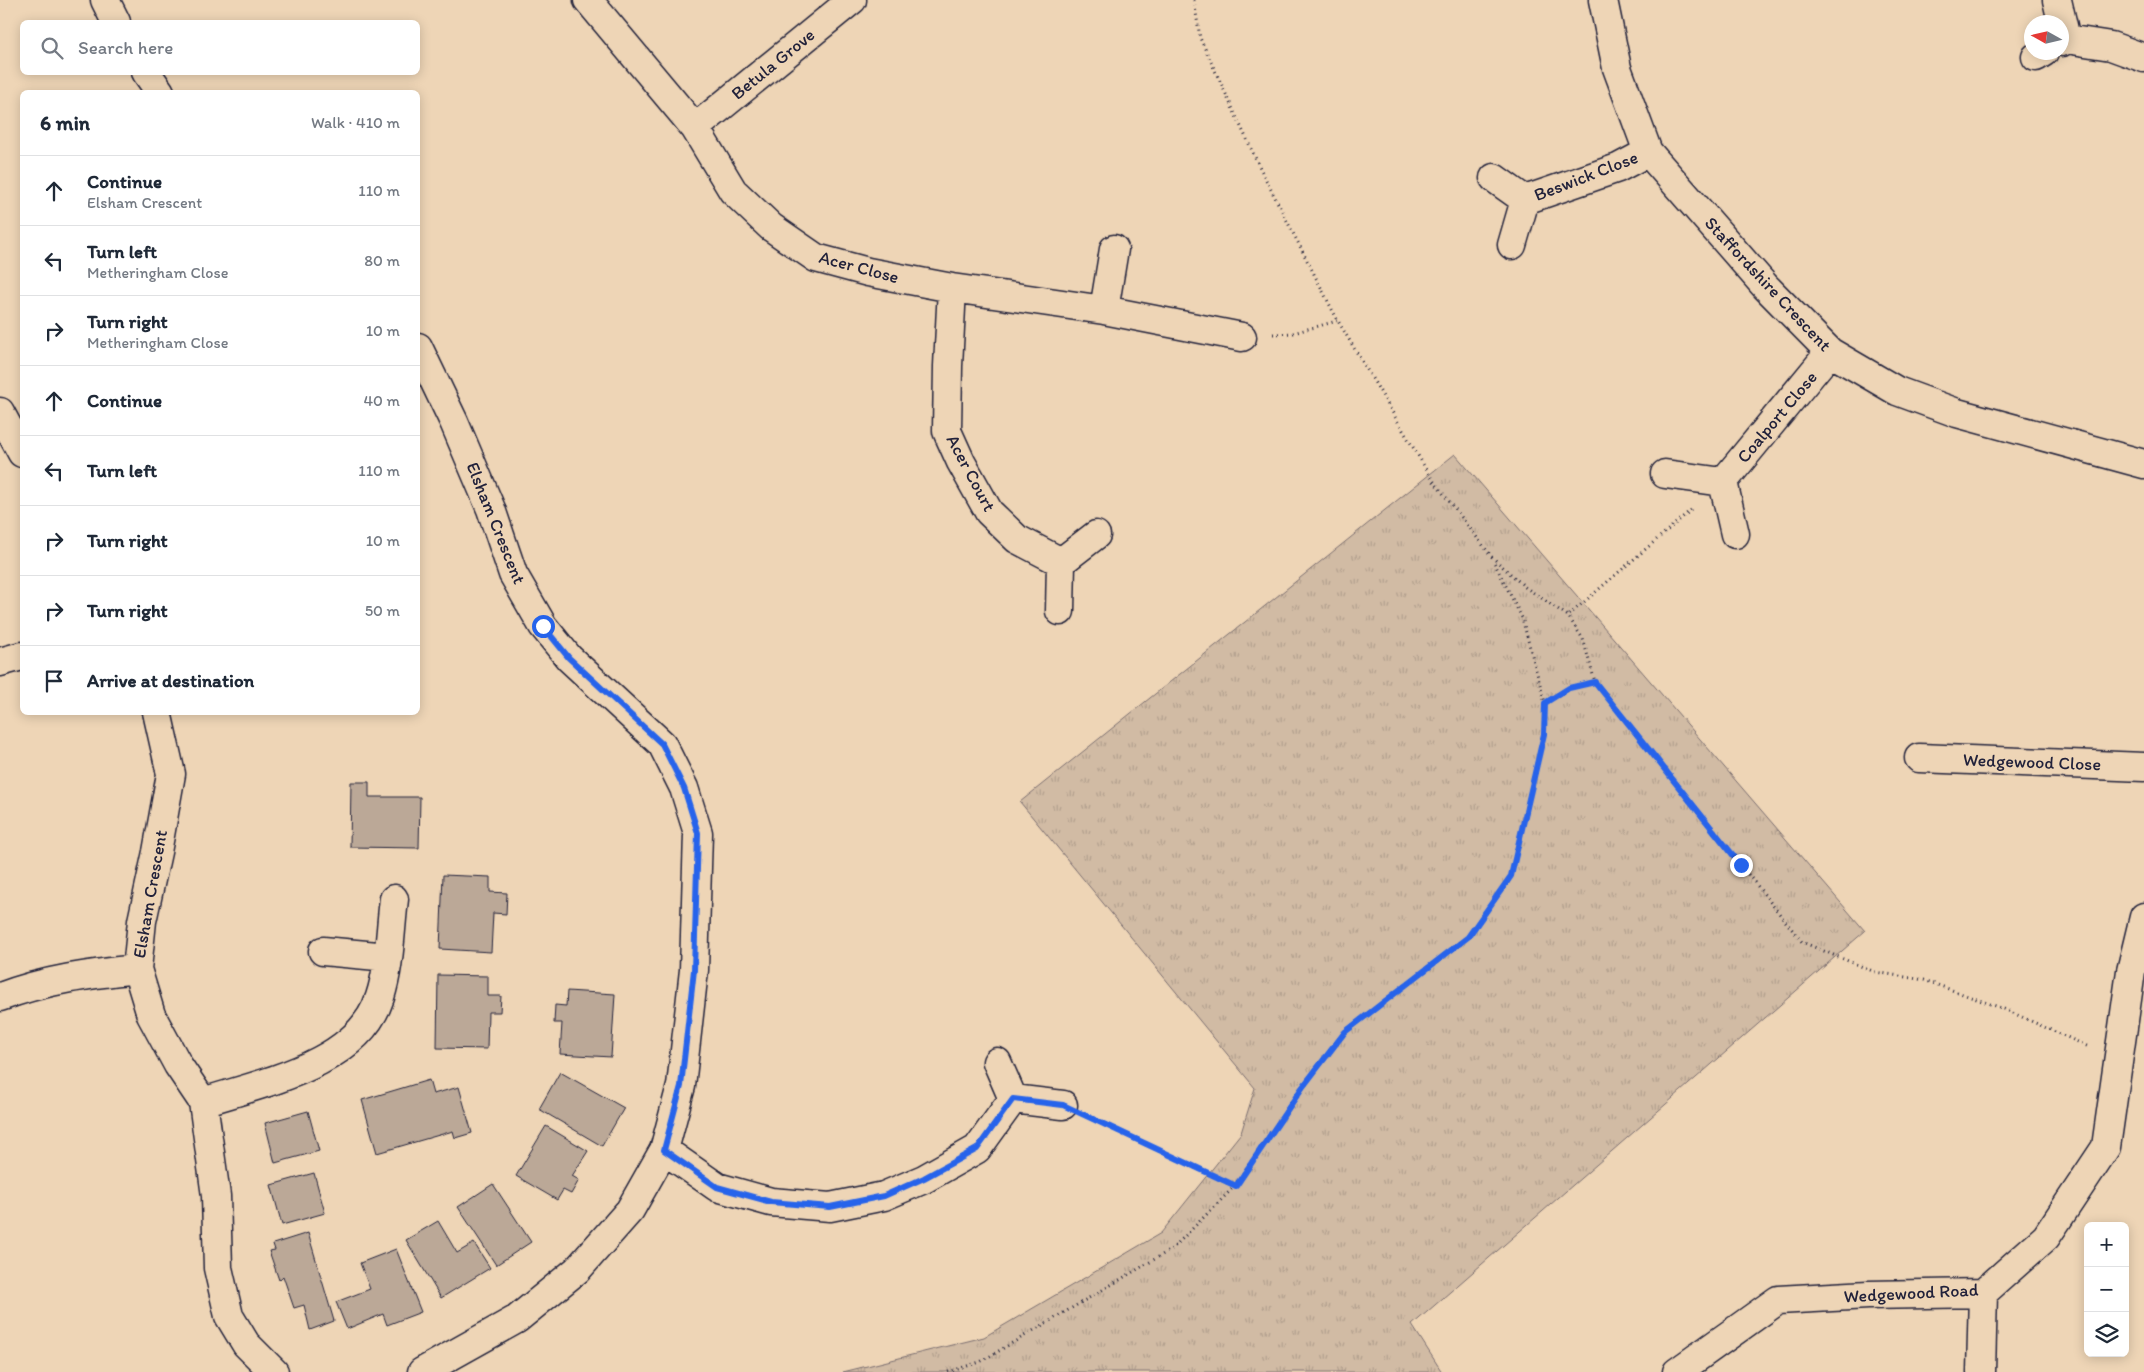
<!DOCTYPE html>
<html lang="en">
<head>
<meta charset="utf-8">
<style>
	body { margin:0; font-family:Itim,sans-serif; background:#f6f6f7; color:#1f2937 }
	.controls { position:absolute; right:15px; bottom:15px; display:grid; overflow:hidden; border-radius:8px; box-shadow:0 2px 12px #0003 }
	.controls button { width:45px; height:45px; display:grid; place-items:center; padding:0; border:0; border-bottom:1px solid #e0e1e3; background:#fff; color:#1f2937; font:25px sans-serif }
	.compass { position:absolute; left:2024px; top:15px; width:45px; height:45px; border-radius:50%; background:#fff; box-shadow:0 2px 12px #0003; rotate:278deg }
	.stop { position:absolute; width:15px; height:15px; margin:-11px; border:4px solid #2563eb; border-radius:50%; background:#fff }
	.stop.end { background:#2563eb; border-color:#fff; box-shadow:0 1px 5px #0008 }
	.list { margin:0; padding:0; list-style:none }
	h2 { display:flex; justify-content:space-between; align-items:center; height:65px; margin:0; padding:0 20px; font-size:21px }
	h2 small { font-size:16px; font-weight:400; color:#747a83 }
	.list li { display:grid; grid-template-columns:32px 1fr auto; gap:15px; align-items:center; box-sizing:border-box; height:70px; padding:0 20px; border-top:1px solid #e0e1e3 }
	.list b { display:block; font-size:19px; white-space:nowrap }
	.list p { margin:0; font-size:16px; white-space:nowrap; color:#747a83 }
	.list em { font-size:16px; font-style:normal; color:#747a83 }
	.icon { flex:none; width:28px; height:28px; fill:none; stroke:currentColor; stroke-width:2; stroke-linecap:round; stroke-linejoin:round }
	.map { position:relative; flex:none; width:2144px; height:1372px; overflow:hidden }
	.search { position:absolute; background:#fff; box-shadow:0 2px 12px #0003; left:20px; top:20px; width:400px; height:55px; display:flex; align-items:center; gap:12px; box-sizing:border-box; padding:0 18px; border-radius:8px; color:#747a83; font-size:19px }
	.panel { position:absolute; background:#fff; box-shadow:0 2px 12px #0003; left:20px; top:90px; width:400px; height:625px; border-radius:8px }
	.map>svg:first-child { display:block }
	.park { fill:url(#park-tufts); stroke:#7a6e70 }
	.building { fill:#bba897; stroke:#22223b }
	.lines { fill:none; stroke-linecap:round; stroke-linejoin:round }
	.minor-casing { stroke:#22223b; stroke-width:31 }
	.path { stroke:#22223b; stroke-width:3; stroke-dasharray:1 4; stroke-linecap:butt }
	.minor { stroke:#eed5b6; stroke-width:28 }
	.route { stroke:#2563eb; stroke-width:6 }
	.labels { text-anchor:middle; stroke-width:4; stroke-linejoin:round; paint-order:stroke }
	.street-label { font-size:18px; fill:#22223b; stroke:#eed5b6 }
</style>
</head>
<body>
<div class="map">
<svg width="2144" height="1372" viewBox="0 0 2144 1372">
	<defs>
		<pattern id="park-tufts" width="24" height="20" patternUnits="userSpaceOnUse" patternTransform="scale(1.25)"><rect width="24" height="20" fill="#d1bba4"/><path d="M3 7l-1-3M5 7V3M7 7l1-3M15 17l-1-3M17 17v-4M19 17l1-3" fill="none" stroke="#b3a08e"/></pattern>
	</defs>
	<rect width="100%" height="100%" fill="#eed5b6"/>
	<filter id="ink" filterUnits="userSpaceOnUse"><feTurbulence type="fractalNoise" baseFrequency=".02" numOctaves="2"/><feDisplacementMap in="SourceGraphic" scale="10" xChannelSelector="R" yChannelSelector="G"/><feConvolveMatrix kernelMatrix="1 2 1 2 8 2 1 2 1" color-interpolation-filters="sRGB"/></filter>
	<g filter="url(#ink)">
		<path class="park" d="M 1455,454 L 1865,931 L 1412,1325 L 1442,1372 L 843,1372 L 984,1337 L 1161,1233 L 1241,1133 L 1255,1088 L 1020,802 Z"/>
		<path class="building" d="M 351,782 L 369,782 L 369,797 L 420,797 L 419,848 L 350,847 Z
			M 443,875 L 490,877 L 490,892 L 507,893 L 506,914 L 493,913 L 491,952 L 440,949 Z
			M 438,975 L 488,976 L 488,996 L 501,996 L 500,1012 L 488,1012 L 487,1049 L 437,1048 Z
			M 567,991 L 615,994 L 611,1057 L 560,1054 L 562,1023 L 554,1023 L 555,1005 L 566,1006 Z
			M 560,1072 L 624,1108 L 602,1146 L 539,1109 Z
			M 429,1080 L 433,1094 L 459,1087 L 472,1133 L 455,1138 L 453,1131 L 377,1153 L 362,1100 Z
			M 308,1111 L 319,1151 L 275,1163 L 265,1123 Z
			M 546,1126 L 588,1151 L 572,1176 L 579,1180 L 571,1194 L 563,1190 L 557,1200 L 516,1176 Z
			M 314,1173 L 325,1213 L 282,1225 L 271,1185 Z
			M 493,1184 L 531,1242 L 496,1265 L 458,1207 Z
			M 438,1221 L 457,1253 L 474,1243 L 490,1268 L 441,1298 L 406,1240 Z
			M 308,1233 L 334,1321 L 310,1330 L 304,1305 L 294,1308 L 283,1276 L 279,1280 L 269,1251 L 275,1250 L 273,1244 Z
			M 396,1249 L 421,1312 L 387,1325 L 383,1314 L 347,1329 L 336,1302 L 370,1289 L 360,1263 Z"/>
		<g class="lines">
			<g class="minor-casing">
				<path id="minor" d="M 105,0 L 116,22
					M 588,0 L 695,128 L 733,191 L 771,227 L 816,258 L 868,272 L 952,288 L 1104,310 L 1242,337
					M 1603,0 L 1617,68 L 1648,152 L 1765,286 L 1830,352 L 1897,391 L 1957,413 L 2144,464
					M 2057,0 L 2066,39
					M 2062,42 L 2066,39 L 2111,46 L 2144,58
					M 2036,57 L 2044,52
					M 146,72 L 160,92
					M 695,128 L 852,0
					M 1494,178 L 1525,200 L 1512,245
					M 1525,200 L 1618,168 L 1648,152
					M 952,288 L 948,366 L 947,431 L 961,462 L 989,512 L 1017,539 L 1061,562
					M 1104,310 L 1114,249
					M 418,347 L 454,422 L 491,509 L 513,574 L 543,626 L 569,658 L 662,744 L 684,788 L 698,833 L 694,970 L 681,1086 L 664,1150 L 630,1210 L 577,1270 L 517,1319 L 422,1372
					M 0,412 L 22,453
					M 1665,474 L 1723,482 L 1735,534
					M 1723,482 L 1830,352
					M 1060,611 L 1061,562 L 1096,535
					M 0,662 L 22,656
					M 157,712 L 171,774 L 157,852 L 142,921 L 137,969 L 151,1015 L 178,1065 L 203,1102 L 216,1196 L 218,1268 L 229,1316 L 246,1344 L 274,1372
					M 1919,758 L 2144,767
					M 323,951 L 388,957
					M 0,997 C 45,980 90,974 137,969
					M 997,1062 L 1013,1099
					M 203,1102 C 262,1083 359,1064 380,997 C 390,966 390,931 394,899
					M 664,1150 L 717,1187 L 771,1202 L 830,1207 L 884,1196 L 924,1179 L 977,1149 L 1013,1099 L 1063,1105
					M 1677,1372 L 1778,1300 L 1868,1295 L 1983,1293 L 2046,1237 L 2106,1147 L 2131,971 L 2144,917
					M 1981,1372 L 1983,1293"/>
			</g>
			<path class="path" d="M 1194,0 L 1200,38 L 1261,170 L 1338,321 L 1432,479 L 1492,557 L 1525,587 L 1568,616 L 1583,639 L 1595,682 L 1802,942 L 1875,972 L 1924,980 L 2004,1009 L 2089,1047
				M 1273,334 L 1293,333 L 1337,321
				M 1569,615 L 1691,510
				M 1545,703 L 1569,688 L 1595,682
				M 1091,1118 L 1235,1186
				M 948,1372 L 980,1362 L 1172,1249 L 1235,1186 L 1302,1088 L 1345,1032 L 1468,937 L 1511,876 L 1544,734 L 1545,703 L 1522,618 L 1493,560"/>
			<use href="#minor" class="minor"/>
		</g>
	</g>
	<g class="lines" filter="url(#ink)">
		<path class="route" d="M 543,626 L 569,658 L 662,744 L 684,788 L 698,833 L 694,970 L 681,1086 L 664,1150 L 717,1187 L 771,1202 L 830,1207 L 884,1196 L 924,1178 L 977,1149 L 1013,1099 L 1063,1105 L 1236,1186 L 1302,1088 L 1345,1032 L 1468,937 L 1511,876 L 1544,734 L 1545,703 L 1569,688 L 1595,682 L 1741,865"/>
	</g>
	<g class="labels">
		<g class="street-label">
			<text transform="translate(773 64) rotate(-39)" y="6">Betula Grove</text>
			<text transform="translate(1586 176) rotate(-21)" y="6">Beswick Close</text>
			<text transform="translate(859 267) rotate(15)" y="6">Acer Close</text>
			<text transform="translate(1768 284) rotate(47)" y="6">Staffordshire Crescent</text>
			<text transform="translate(1777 417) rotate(-50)" y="6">Coalport Close</text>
			<text transform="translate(971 473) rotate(62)" y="6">Acer Court</text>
			<text transform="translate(496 523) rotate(68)" y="6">Elsham Crescent</text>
			<text transform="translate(2032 762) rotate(2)" y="6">Wedgewood Close</text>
			<text transform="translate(150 894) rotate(-80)" y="6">Elsham Crescent</text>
			<text transform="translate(1911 1293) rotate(-3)" y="6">Wedgewood Road</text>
		</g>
	</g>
</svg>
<div class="controls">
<button>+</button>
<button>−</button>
<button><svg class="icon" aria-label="layers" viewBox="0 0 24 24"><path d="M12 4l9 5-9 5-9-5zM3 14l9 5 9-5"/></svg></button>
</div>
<svg class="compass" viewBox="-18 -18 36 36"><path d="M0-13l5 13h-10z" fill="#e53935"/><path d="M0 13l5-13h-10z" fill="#747a83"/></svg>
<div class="stop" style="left:543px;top:626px"></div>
<div class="stop end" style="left:1741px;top:865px"></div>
<div class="search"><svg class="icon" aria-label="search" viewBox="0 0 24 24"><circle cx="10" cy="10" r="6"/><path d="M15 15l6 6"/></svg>Search here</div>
<section class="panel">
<h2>6 min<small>Walk · 410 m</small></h2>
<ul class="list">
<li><svg class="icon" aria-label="ahead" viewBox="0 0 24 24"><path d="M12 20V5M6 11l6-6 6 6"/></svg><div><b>Continue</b><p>Elsham Crescent</p></div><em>110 m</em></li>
<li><svg class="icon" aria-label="left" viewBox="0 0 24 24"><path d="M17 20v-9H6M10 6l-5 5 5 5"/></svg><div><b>Turn left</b><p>Metheringham Close</p></div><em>80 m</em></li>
<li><svg class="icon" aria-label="right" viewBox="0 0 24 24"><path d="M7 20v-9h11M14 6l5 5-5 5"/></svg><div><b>Turn right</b><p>Metheringham Close</p></div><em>10 m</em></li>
<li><svg class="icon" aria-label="ahead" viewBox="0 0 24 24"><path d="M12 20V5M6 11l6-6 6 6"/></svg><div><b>Continue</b></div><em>40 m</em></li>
<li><svg class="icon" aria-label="left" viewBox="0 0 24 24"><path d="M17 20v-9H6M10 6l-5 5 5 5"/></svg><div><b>Turn left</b></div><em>110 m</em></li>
<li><svg class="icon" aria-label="right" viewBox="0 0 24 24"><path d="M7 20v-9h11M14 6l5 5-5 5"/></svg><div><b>Turn right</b></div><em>10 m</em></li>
<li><svg class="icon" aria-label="right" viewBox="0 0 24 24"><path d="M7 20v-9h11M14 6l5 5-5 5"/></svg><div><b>Turn right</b></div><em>50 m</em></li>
<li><svg class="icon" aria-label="arrive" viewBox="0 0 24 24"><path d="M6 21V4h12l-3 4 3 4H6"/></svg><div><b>Arrive at destination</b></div></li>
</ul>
</section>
</div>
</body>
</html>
